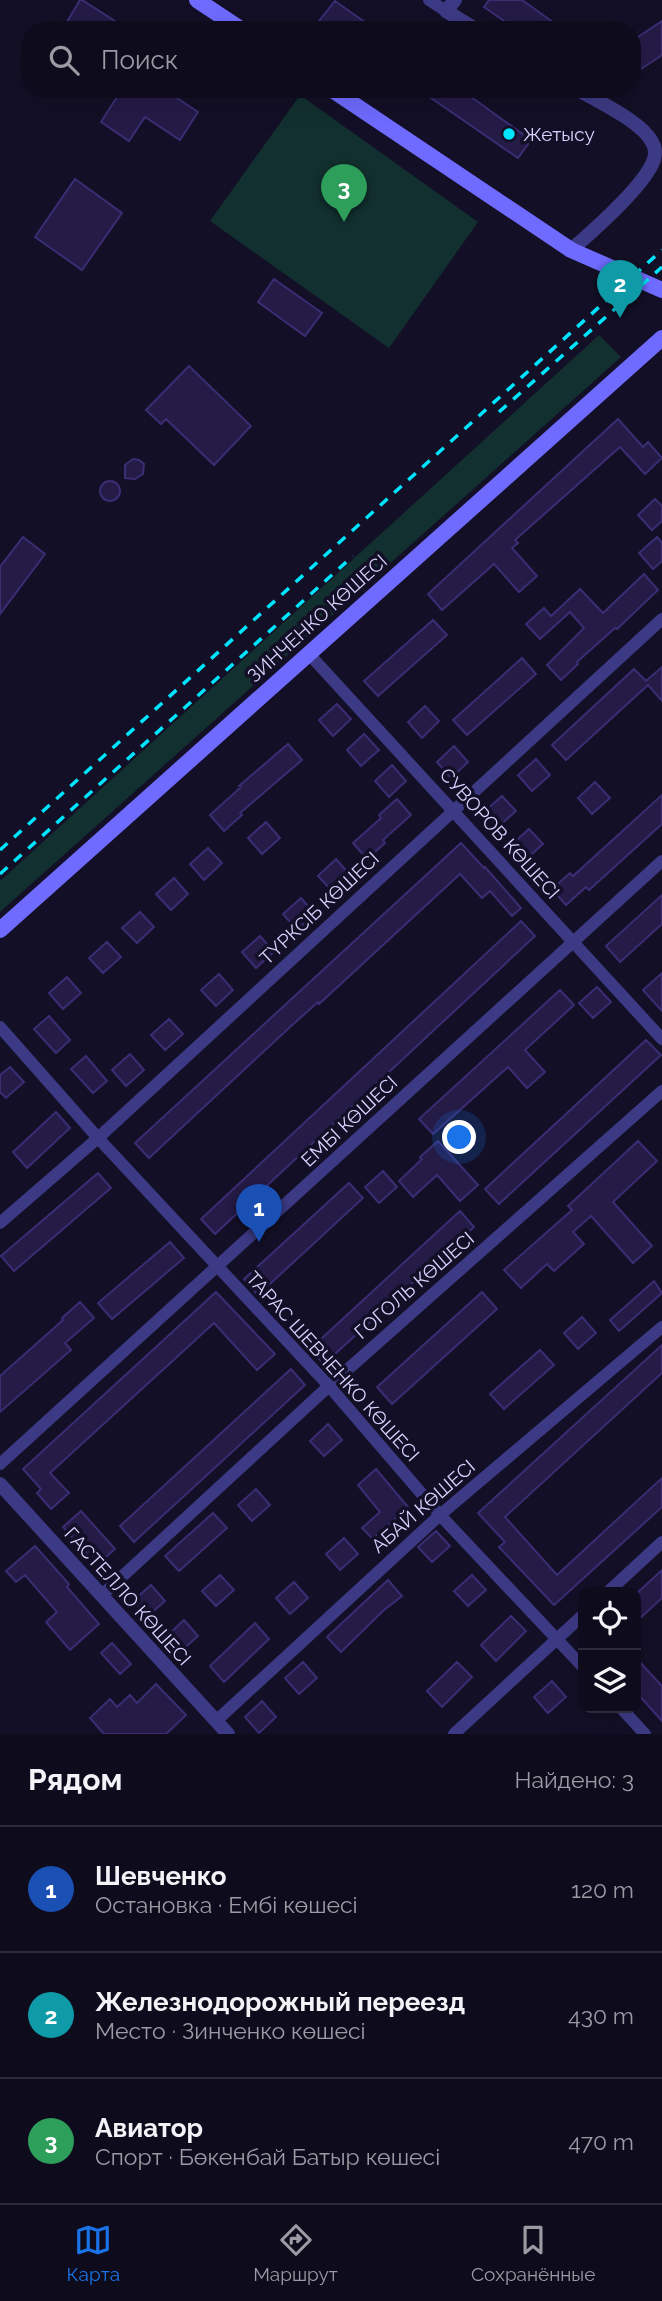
<!DOCTYPE html>
<html lang="ru">
<head>
<meta charset="utf-8">
<style>
	body { margin:0; font-family:Raleway,sans-serif; background:#171425; color:#f1f3f6 }
	.controls { position:absolute; right:21px; bottom:21px; display:grid; overflow:hidden; border-radius:14px; box-shadow:0 7px 28px #0002 }
	.controls button { width:63px; height:63px; display:grid; place-items:center; padding:0; border:0; border-bottom:2px solid #2e2b3b; background:#0e0b1c; color:#f1f3f6; font:35px sans-serif }
	.you { position:absolute; left:460px; top:1138px; width:24px; height:24px; margin:-18px; border:5px solid #fff; border-radius:50%; background:#1a73e8; box-shadow:0 0 0 10px #1a73e833 }
	.badge { display:grid; place-items:center; width:46px; height:46px; border-radius:50%; background:#1a73e8; color:#fff; font-size:23px; font-weight:700 }
	.pin { position:absolute; translate:-50% -58px; filter:drop-shadow(0 2px 4px #0008) }
	.pin::after { content:''; position:absolute; top:37px; width:24px; height:21px; background:inherit; clip-path:polygon(0 0,100% 0,50% 100%) }
	.list { margin:0; padding:0; list-style:none }
	h2 { display:flex; justify-content:space-between; align-items:center; height:91px; margin:0; padding:0 28px; font-size:30px }
	h2 small { font-size:23px; font-weight:400; color:#9b9ba3 }
	.list li { display:grid; grid-template-columns:46px 1fr auto; gap:21px; align-items:center; box-sizing:border-box; height:126px; padding:0 28px; border-top:2px solid #2e2b3b }
	.list b { display:block; font-size:26px; white-space:nowrap }
	.list p { margin:0; font-size:23px; white-space:nowrap; color:#9b9ba3 }
	.list em { font-size:23px; font-style:normal; color:#9b9ba3 }
	.icon { flex:none; width:38px; height:38px; fill:none; stroke:currentColor; stroke-width:2; stroke-linecap:round; stroke-linejoin:round }
	.map { position:relative; flex:none; width:662px; height:1734px; overflow:hidden }
	.search { position:absolute; background:#0e0b1c; box-shadow:0 7px 28px #0002; left:21px; right:21px; top:21px; height:77px; display:flex; align-items:center; gap:18px; box-sizing:border-box; padding:0 24px; border-radius:28px; color:#9b9ba3; font-size:26px }
	.sheet { height:469px; background:#0e0b1c }
	nav { display:flex; justify-content:space-around; align-items:center; box-sizing:border-box; height:98px; border-top:2px solid #2e2b3b; background:#0e0b1c; font-size:19px; color:#9b9ba3 }
	nav a { display:grid; justify-items:center; gap:4px }
	nav .on { color:#1a73e8 }
	.map>svg:first-child { display:block }
	.green { fill:#12302f }
	.building { fill:#241b47; stroke:#3b2d73; stroke-width:2 }
	.lines { fill:none; stroke-linecap:round; stroke-linejoin:round }
	.minor { stroke:#3d3a85; stroke-width:12 }
	.tertiary { stroke:#3d3a85; stroke-width:14 }
	.secondary { stroke:#6f6bff; stroke-width:16 }
	.rail { stroke:#00e5ff; stroke-width:3.5; stroke-dasharray:10 9; stroke-linecap:butt }
	.poi-dot { fill:#00e5ff; stroke:#130f26; stroke-width:2.5 }
	.labels { text-anchor:middle; stroke-width:7; stroke-linejoin:round; paint-order:stroke }
	.poi-label { font-size:19px; fill:#d9d4ff; stroke:#130f26; text-anchor:start }
	.street-label { font-size:19px; fill:#d9d4ff; stroke:#130f26 }
</style>
</head>
<body>
<div class="map">
<svg width="662" height="1734" viewBox="0 0 662 1734">
	<rect width="100%" height="100%" fill="#130f26"/>
	<path class="green" d="M 300,95 L 478,222 L 389,348 L 210,221 Z
		M 599,335 L 621,357 L 0,912 L 0,881 Z"/>
	<path class="building" d="M 80,0 L 82,0 L 129,30 L 62,30 Z
		M 489,0 L 522,0 L 564,30 L 517,30 L 484,7 Z
		M 335,1 L 376,30 L 331,30 L 319,21 Z
		M 662,21 L 662,55 L 632,75 L 632,41 Z
		M 122,89 L 174,89 L 171,94 L 198,112 L 180,140 L 145,117 L 129,141 L 101,122 Z
		M 418,89 L 460,89 L 531,140 L 518,158 Z
		M 75,179 L 122,213 L 82,270 L 35,237 Z
		M 274,279 L 322,313 L 305,336 L 258,302 Z
		M 189,366 L 251,426 L 214,465 L 166,419 L 161,424 L 146,410 Z
		M 618,419 L 643,447 L 648,442 L 662,458 L 645,474 L 620,447 L 515,540 L 518,543 L 512,548 L 537,576 L 519,592 L 494,564 L 442,610 L 428,594 Z
		M 133,459 L 139,460 L 144,464 L 143,474 L 135,479 L 125,478 L 125,465 Z
		M100 491a10 10 0 1 1 20 0a10 10 0 1 1-20 0Z
		M 655,499 L 662,506 L 662,521 L 652,530 L 638,515 Z
		M 23,537 L 45,554 L 0,614 L 0,567 Z
		M 657,537 L 662,543 L 662,561 L 653,569 L 639,553 Z
		M 644,574 L 658,590 L 617,629 L 615,628 L 577,662 L 578,664 L 561,680 L 547,665 L 584,628 L 570,612 L 540,639 L 526,624 L 544,608 L 551,616 L 580,589 L 603,613 Z
		M 433,620 L 447,635 L 378,696 L 364,681 Z
		M 522,658 L 536,674 L 467,735 L 453,720 Z
		M 662,667 L 662,701 L 648,685 L 566,760 L 552,745 L 634,669 L 646,681 Z
		M 337,704 L 351,719 L 333,736 L 319,720 Z
		M 425,706 L 439,721 L 422,738 L 408,722 Z
		M 364,734 L 379,750 L 361,766 L 347,750 Z
		M 288,744 L 302,760 L 240,813 L 242,815 L 224,831 L 210,815 L 241,787 L 239,786 Z
		M 454,746 L 468,762 L 451,778 L 437,762 Z
		M 536,759 L 550,775 L 532,791 L 518,775 Z
		M 392,765 L 406,781 L 389,797 L 375,781 Z
		M 595,782 L 610,798 L 592,814 L 578,798 Z
		M 662,795 L 662,824 L 589,890 L 586,887 L 566,905 L 552,889 L 570,873 L 573,876 Z
		M 502,796 L 516,811 L 498,827 L 484,812 Z
		M 397,799 L 411,815 L 383,840 L 385,843 L 367,859 L 353,843 L 381,818 L 379,815 Z
		M 266,822 L 280,838 L 262,854 L 248,838 Z
		M 529,829 L 543,844 L 525,860 L 511,845 Z
		M 461,843 L 484,868 L 485,867 L 521,908 L 512,916 L 490,891 L 482,898 L 460,874 L 319,1004 L 318,1002 L 289,1028 L 149,1158 L 135,1143 Z
		M 208,848 L 222,863 L 204,880 L 190,864 Z
		M 336,859 L 350,875 L 332,891 L 318,876 Z
		M 174,878 L 188,894 L 171,910 L 156,894 Z
		M 662,895 L 662,924 L 620,962 L 606,946 Z
		M 301,898 L 315,914 L 297,930 L 283,914 Z
		M 140,912 L 154,927 L 137,943 L 122,928 Z
		M 521,921 L 535,936 L 215,1234 L 201,1219 Z
		M 260,936 L 274,952 L 256,968 L 242,952 Z
		M 107,942 L 121,957 L 103,973 L 89,958 Z
		M 662,973 L 662,1011 L 643,990 Z
		M 219,974 L 233,990 L 216,1006 L 201,990 Z
		M 67,977 L 81,993 L 63,1009 L 49,993 Z
		M 597,987 L 611,1002 L 593,1018 L 579,1003 Z
		M 560,990 L 574,1005 L 525,1050 L 545,1072 L 527,1088 L 508,1067 L 433,1134 L 419,1119 Z
		M 49,1016 L 70,1040 L 56,1053 L 34,1029 Z
		M 169,1019 L 183,1034 L 165,1050 L 151,1035 Z
		M 646,1040 L 661,1055 L 499,1204 L 485,1189 Z
		M 130,1054 L 144,1070 L 126,1086 L 112,1070 Z
		M 86,1056 L 107,1081 L 93,1093 L 71,1069 Z
		M 10,1067 L 24,1082 L 6,1098 L 0,1092 L 0,1075 Z
		M 56,1112 L 70,1128 L 27,1168 L 13,1152 Z
		M 438,1141 L 478,1185 L 460,1201 L 437,1175 L 413,1197 L 399,1181 L 422,1159 L 420,1157 Z
		M 638,1141 L 657,1161 L 613,1202 L 652,1246 L 633,1263 L 591,1216 L 573,1232 L 584,1244 L 554,1271 L 547,1264 L 521,1288 L 504,1270 L 572,1210 L 568,1206 Z
		M 383,1171 L 397,1187 L 379,1203 L 365,1187 Z
		M 98,1173 L 111,1188 L 14,1271 L 1,1256 Z
		M 349,1183 L 363,1198 L 258,1295 L 244,1279 Z
		M 460,1211 L 474,1227 L 324,1364 L 310,1349 Z
		M 170,1242 L 184,1258 L 112,1319 L 98,1303 Z
		M 654,1281 L 662,1293 L 619,1331 L 610,1320 Z
		M 216,1292 L 275,1354 L 257,1370 L 214,1323 L 50,1473 L 69,1493 L 51,1509 L 37,1493 L 41,1489 L 23,1469 Z
		M 482,1292 L 497,1309 L 392,1404 L 377,1387 Z
		M 80,1302 L 94,1318 L 65,1343 L 71,1350 L 0,1412 L 0,1376 L 63,1320 L 62,1318 Z
		M 582,1317 L 596,1333 L 578,1349 L 564,1333 Z
		M 662,1345 L 662,1373 L 505,1517 L 557,1575 L 662,1478 L 662,1507 L 554,1605 L 499,1547 L 505,1542 L 478,1513 Z
		M 540,1350 L 554,1365 L 504,1409 L 490,1394 Z
		M 291,1369 L 305,1385 L 134,1542 L 120,1526 Z
		M 328,1424 L 342,1440 L 324,1456 L 310,1441 Z
		M 376,1469 L 408,1507 L 373,1539 L 362,1528 L 380,1512 L 358,1485 Z
		M 256,1489 L 270,1505 L 252,1521 L 238,1505 Z
		M 81,1511 L 115,1549 L 97,1565 L 63,1527 Z
		M 213,1513 L 227,1528 L 179,1571 L 165,1556 Z
		M 436,1531 L 450,1546 L 432,1562 L 418,1547 Z
		M 344,1538 L 358,1554 L 340,1570 L 326,1554 Z
		M 35,1546 L 69,1584 L 67,1587 L 99,1624 L 70,1650 L 46,1622 L 57,1612 L 25,1575 L 16,1582 L 6,1571 Z
		M 662,1570 L 662,1598 L 636,1622 L 636,1594 Z
		M 220,1575 L 234,1590 L 216,1606 L 202,1591 Z
		M 472,1575 L 486,1590 L 468,1606 L 454,1591 Z
		M 388,1580 L 402,1596 L 384,1610 L 341,1652 L 327,1637 Z
		M 294,1582 L 308,1598 L 290,1614 L 276,1598 Z
		M 151,1585 L 165,1601 L 147,1617 L 133,1601 Z
		M 511,1616 L 526,1631 L 496,1661 L 481,1645 Z
		M 184,1620 L 198,1636 L 180,1652 L 166,1637 Z
		M 255,1623 L 269,1639 L 224,1682 L 210,1666 Z
		M 112,1643 L 131,1664 L 120,1674 L 101,1653 Z
		M 636,1658 L 662,1686 L 662,1721 L 636,1692 Z
		M 303,1662 L 317,1678 L 299,1694 L 285,1678 Z
		M 457,1662 L 472,1677 L 442,1707 L 427,1691 Z
		M 552,1681 L 566,1697 L 548,1713 L 534,1697 Z
		M 156,1684 L 186,1715 L 166,1734 L 104,1734 L 90,1718 L 110,1699 L 117,1707 L 130,1695 L 137,1703 Z
		M 262,1701 L 276,1717 L 259,1733 L 245,1717 Z"/>
	<g class="lines">
		<path class="minor" d="M 429,0 L 446,11
			M 309,654 L 662,1039
			M 0,1027 L 98,1138 L 329,1386 L 440,1515 L 583,1667
			M 0,1223 L 98,1138 L 662,619
			M 0,1464 L 662,861
			M 608,1592 L 662,1542
			M 101,1596 L 329,1386 L 662,1091
			M 621,1708 L 645,1734
			M 216,1721 L 440,1515 L 662,1327
			M 454,1734 L 583,1615"/>
		<path class="tertiary" d="M 455,0 L 446,11 L 477,30
			M 571,250 C 593,231 636,193 650,168 C 655,160 657,150 652,142 C 641,121 598,102 577,89
			M 0,1484 L 228,1734"/>
		<path class="secondary" d="M 197,0 L 242,30
			M 331,89 L 571,250 L 662,290
			M 0,930 L 662,338"/>
		<path class="rail" d="M 499,412 L 662,267
			M 0,850 L 662,250
			M 0,874 L 353,556"/>
	</g>
	<circle class="poi-dot" cx="509" cy="134" r="7"/>
	<g class="labels">
		<g class="poi-label">
			<text x="523" y="141">Жетысу</text>
		</g>
		<g class="street-label">
			<text transform="translate(317 618) rotate(-42)" y="7">ЗИНЧЕНКО КӨШЕСІ</text>
			<text transform="translate(500 833) rotate(48)" y="7">СУВОРОВ КӨШЕСІ</text>
			<text transform="translate(319 908) rotate(-43)" y="7">ТҮРКСІБ КӨШЕСІ</text>
			<text transform="translate(349 1121) rotate(-43)" y="7">ЕМБІ КӨШЕСІ</text>
			<text transform="translate(414 1285) rotate(-41)" y="7">ГОГОЛЬ КӨШЕСІ</text>
			<text transform="translate(333 1366) rotate(48)" y="7">ТАРАС ШЕВЧЕНКО КӨШЕСІ</text>
			<text transform="translate(423 1506) rotate(-41)" y="7">АБАЙ КӨШЕСІ</text>
			<text transform="translate(128 1596) rotate(48)" y="7">ГАСТЕЛЛО КӨШЕСІ</text>
		</g>
	</g>
</svg>
<div class="controls">
<button><svg class="icon" aria-label="locate" viewBox="0 0 24 24"><circle cx="12" cy="12" r="6"/><path d="M12 2v4M12 18v4M2 12h4M18 12h4"/></svg></button>
<button><svg class="icon" aria-label="layers" viewBox="0 0 24 24"><path d="M12 4l9 5-9 5-9-5zM3 14l9 5 9-5"/></svg></button>
</div>
<div class="you"></div>
<div class="pin badge" style="left:259px;top:1242px;background:#1a4fb4">1</div>
<div class="pin badge" style="left:620px;top:318px;background:#0f9aa8">2</div>
<div class="pin badge" style="left:344px;top:222px;background:#2e9e5b">3</div>
<div class="search"><svg class="icon" aria-label="search" viewBox="0 0 24 24"><circle cx="10" cy="10" r="6"/><path d="M15 15l6 6"/></svg>Поиск</div>
</div>
<section class="sheet">
<h2>Рядом<small>Найдено: 3</small></h2>
<ul class="list">
<li><span class="badge" style="background:#1a4fb4">1</span><div><b>Шевченко</b><p>Остановка · Ембі көшесі</p></div><em>120 m</em></li>
<li><span class="badge" style="background:#0f9aa8">2</span><div><b>Железнодорожный переезд</b><p>Место · Зинченко көшесі</p></div><em>430 m</em></li>
<li><span class="badge" style="background:#2e9e5b">3</span><div><b>Авиатор</b><p>Спорт · Бөкенбай Батыр көшесі</p></div><em>470 m</em></li>
</ul>
</section>
<nav>
<a class="on"><svg class="icon" aria-label="map" viewBox="0 0 24 24"><path d="M3 6l6-2 6 2 6-2v14l-6 2-6-2-6 2zM9 4v14M15 6v14"/></svg>Карта</a>
<a><svg class="icon" aria-label="directions" viewBox="0 0 24 24"><path d="M12 3l9 9-9 9-9-9zM9 14v-3h6M13 9l2 2-2 2"/></svg>Маршрут</a>
<a><svg class="icon" aria-label="saved" viewBox="0 0 24 24"><path d="M7 4h10v16l-5-4-5 4z"/></svg>Сохранённые</a>
</nav>
</body>
</html>
